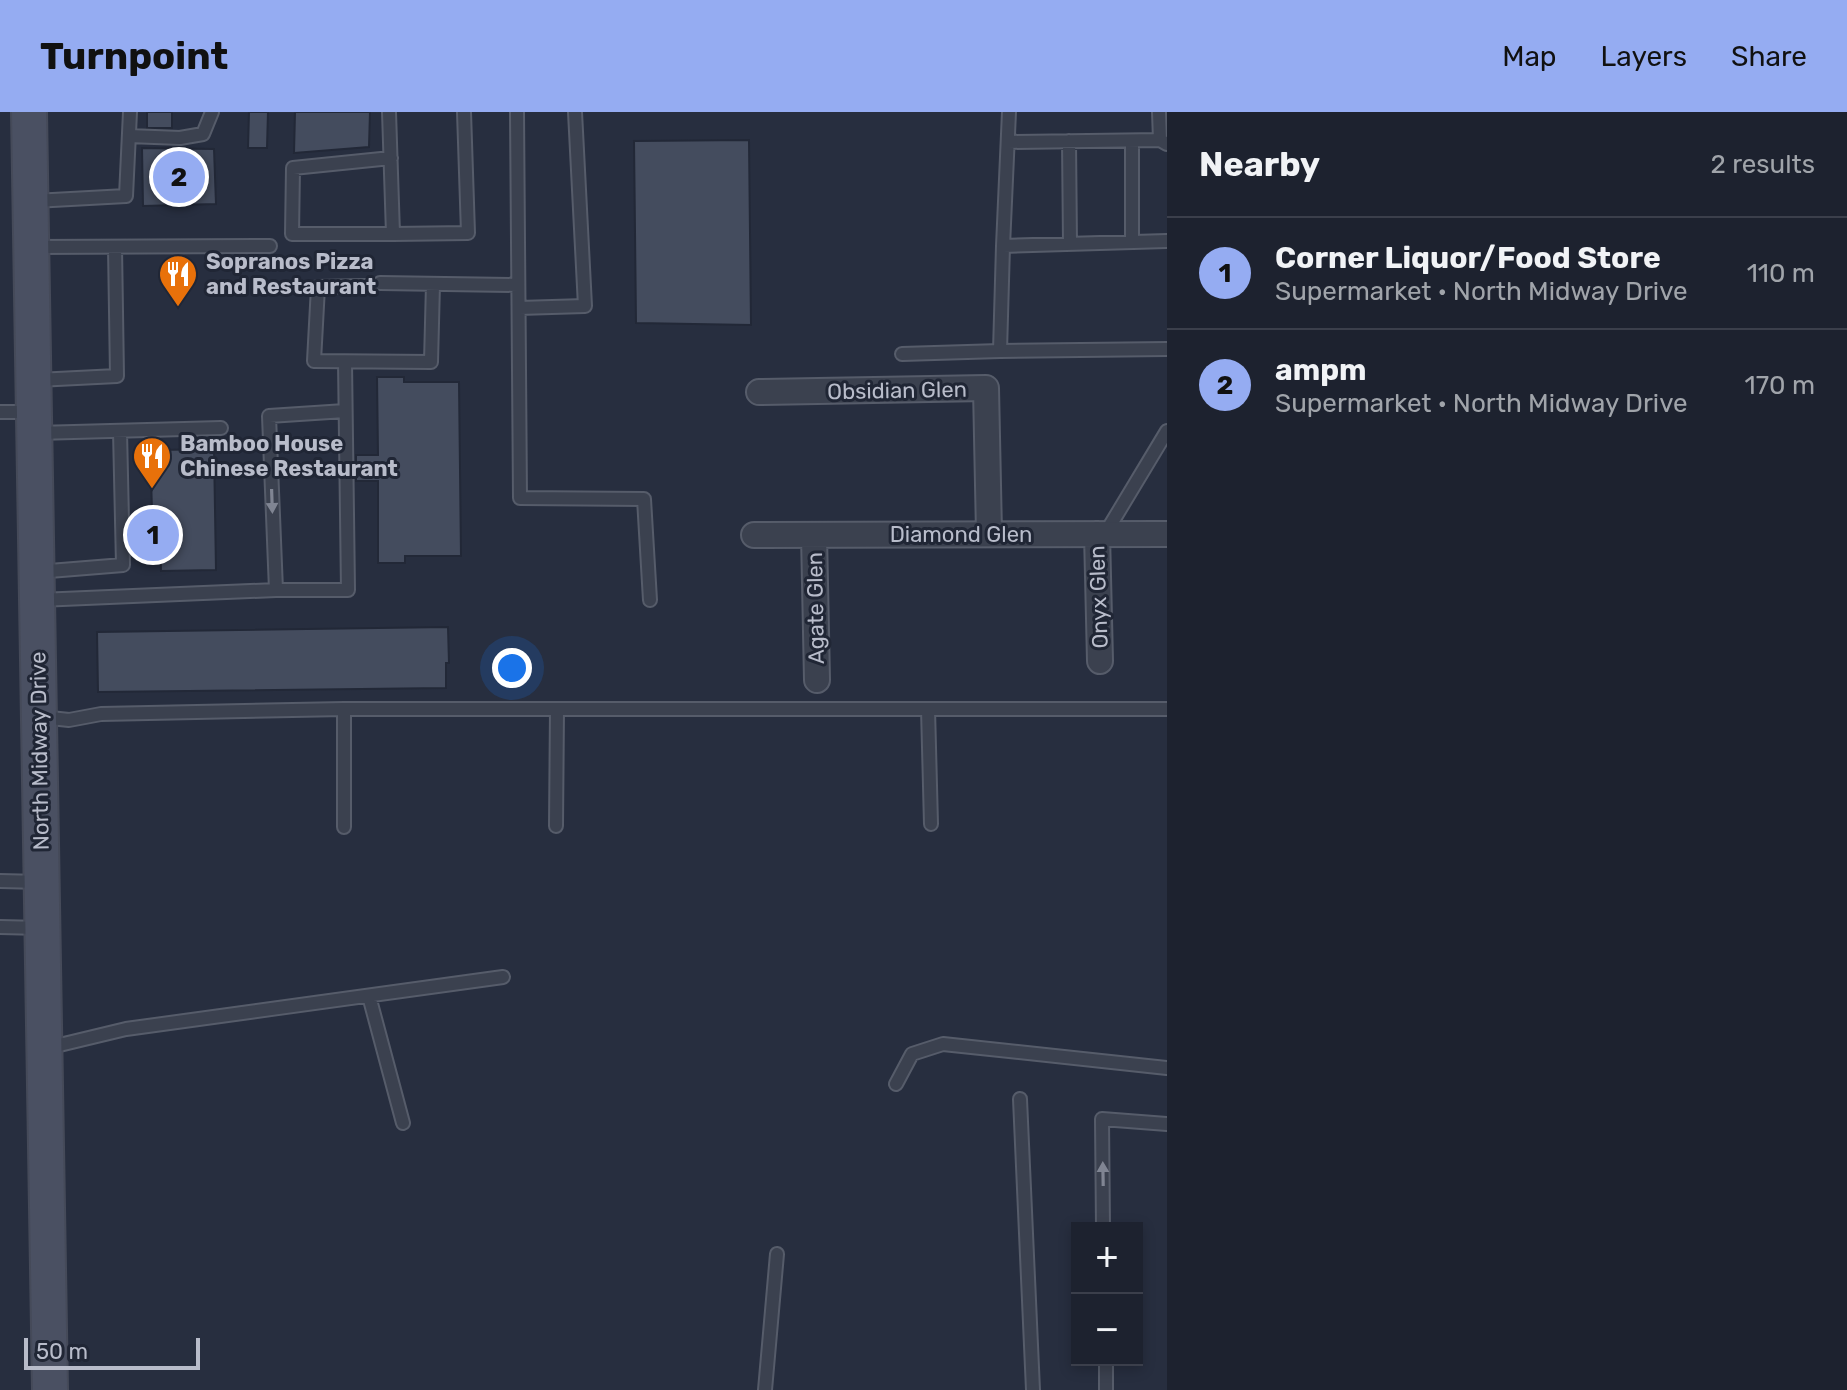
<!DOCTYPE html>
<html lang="en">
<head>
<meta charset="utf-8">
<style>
	body { margin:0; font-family:Rubik,sans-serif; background:#2a2f3b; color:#f1f3f6 }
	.controls { position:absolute; right:24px; bottom:24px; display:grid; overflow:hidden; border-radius:0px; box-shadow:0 4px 12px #0003 }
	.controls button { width:72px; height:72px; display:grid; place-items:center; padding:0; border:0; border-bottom:2px solid #3b3f4b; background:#1d222f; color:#f1f3f6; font:40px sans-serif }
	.scale { position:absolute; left:24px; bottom:20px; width:176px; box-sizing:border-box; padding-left:8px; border:4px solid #b8bcca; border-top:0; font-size:22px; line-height:28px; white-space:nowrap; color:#b8bcca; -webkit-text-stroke:6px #202635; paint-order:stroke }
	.you { position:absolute; left:512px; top:556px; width:28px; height:28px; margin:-20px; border:6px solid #fff; border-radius:50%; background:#1a73e8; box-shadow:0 0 0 12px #1a73e833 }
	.badge { display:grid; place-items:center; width:52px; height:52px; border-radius:50%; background:#95acf2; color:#111; font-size:26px; font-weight:700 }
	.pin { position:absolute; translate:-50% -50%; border:4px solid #fff; box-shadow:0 2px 8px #0006 }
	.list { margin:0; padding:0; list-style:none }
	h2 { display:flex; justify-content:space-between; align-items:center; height:104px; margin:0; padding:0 32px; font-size:34px }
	h2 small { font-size:26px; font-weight:400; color:#a0a4aa }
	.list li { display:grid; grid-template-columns:52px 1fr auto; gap:24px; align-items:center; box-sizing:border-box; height:112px; padding:0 32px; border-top:2px solid #3b3f4b }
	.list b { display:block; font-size:30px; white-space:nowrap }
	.list p { margin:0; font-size:26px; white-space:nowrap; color:#a0a4aa }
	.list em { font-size:26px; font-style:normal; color:#a0a4aa }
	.map { position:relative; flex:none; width:1167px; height:1278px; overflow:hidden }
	header { display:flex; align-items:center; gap:48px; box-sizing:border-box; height:112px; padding:0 40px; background:#95acf2; color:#111 }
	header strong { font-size:38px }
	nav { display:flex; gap:44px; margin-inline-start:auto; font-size:28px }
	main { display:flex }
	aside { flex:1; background:#1d222f }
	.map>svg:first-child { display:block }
	.building { fill:#444c5e; stroke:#222837; stroke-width:2 }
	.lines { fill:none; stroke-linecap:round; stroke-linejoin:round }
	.lane-casing { stroke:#565c6a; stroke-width:16 }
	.street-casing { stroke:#565c6a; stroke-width:28 }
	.secondary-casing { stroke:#454a59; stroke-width:38 }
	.lane { stroke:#3b414f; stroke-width:12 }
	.street { stroke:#3b414f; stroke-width:24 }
	.secondary { stroke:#4a5062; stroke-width:34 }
	.oneway { fill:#808593 }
	.labels { text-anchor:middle; stroke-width:6; stroke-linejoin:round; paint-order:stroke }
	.poi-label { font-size:22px; font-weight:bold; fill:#b8bcca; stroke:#202635; text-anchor:start }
	.street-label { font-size:22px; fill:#b8bcca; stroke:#202635 }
</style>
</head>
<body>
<header>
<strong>Turnpoint</strong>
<nav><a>Map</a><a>Layers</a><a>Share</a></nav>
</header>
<main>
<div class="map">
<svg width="1167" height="1278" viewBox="0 0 1167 1278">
	<rect width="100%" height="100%" fill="#272e3f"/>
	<path class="building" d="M 147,0 L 172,0 L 172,16 L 147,16 Z
		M 249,0 L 268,0 L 267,36 L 248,36 Z
		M 295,0 L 370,0 L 369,35 L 294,41 Z
		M 749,28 L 751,213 L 636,211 L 634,29 Z
		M 142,36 L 214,37 L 216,92 L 143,94 Z
		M 377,265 L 404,265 L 404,270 L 459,270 L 461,444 L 405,444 L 405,451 L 378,451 L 378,369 L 356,369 L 356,343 L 378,343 Z
		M 214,337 L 216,458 L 161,459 L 160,432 L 153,432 L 151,366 L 159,366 L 159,338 Z
		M 448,515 L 449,551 L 446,551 L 446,576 L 98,580 L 97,520 Z"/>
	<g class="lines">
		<g class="lane-casing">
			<path id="lane" d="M 389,0 L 393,122 L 468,121 L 464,0
				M 517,0 L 520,386 L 644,387 L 650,488
				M 1009,0 L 1003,134 L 1167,129
				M 1159,0 L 1160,28
				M 129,24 L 180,26 L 203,22 L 212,0
				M 1069,29 L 1070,132
				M 1132,29 L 1132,130
				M 1008,30 L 1160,28 L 1167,32
				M 391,46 L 293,56 L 292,122 L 393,122
				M 34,89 L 126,84 L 130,0
				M 1003,134 L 1000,239 L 1167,237
				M 34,135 L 270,134
				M 380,171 L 518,173
				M 366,174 L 318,175 L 314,249 L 431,250 L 433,172
				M 519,196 L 585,194 L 575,0
				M 902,242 L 1000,239
				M 37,268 L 117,264 L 115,135
				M 345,299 L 269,304 L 276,478 L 348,478 L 345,250
				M 0,300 L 33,300
				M 37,321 L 221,316
				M 1105,422 L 1167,319
				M 37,460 L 123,453 L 120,319
				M 39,488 L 276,478
				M 928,597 L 931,712
				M 41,605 L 69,608 L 101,602 L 344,597 L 1167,597
				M 556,714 L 557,597
				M 344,715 L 344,597
				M 0,769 L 41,770
				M 0,815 L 41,816
				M 369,884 L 403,1011
				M 47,936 L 126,917 L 503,865
				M 896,972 L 912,942 L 943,932 L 1167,956
				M 1020,987 L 1033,1278
				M 1103,1116 L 1102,1007 L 1167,1012
				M 1106,1248 L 1106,1278
				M 765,1278 L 777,1142"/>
		</g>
		<g class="street-casing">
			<path id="street" d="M 759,280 L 986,276 L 989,421
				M 1097,422 L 1100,549
				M 754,423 L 1167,422
				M 814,423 L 817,568"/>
		</g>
		<g class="secondary-casing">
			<path id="secondary" d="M 29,0 L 50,1278"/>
		</g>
		<use href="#lane" class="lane"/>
		<use href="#street" class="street"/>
		<use href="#secondary" class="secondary"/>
	</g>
	<defs><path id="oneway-solid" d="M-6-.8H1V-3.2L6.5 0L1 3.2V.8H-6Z" transform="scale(2)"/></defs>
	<g class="oneway">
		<use href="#oneway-solid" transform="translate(272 389) rotate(88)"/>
		<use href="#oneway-solid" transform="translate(1103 1062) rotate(-91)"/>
	</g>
	<defs>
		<g id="restaurant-pin" transform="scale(2)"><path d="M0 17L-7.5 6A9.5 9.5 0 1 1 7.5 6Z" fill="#e8710a" stroke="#202635"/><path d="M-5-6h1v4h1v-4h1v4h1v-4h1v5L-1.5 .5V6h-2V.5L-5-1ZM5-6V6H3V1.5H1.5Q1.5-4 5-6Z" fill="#fff"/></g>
	</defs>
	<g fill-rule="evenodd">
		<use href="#restaurant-pin" x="178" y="162"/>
		<use href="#restaurant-pin" x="152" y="344"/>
	</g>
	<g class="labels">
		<g class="poi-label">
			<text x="206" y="157">Sopranos Pizza<tspan x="206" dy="25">and Restaurant</tspan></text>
			<text x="180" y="339">Bamboo House<tspan x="180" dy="25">Chinese Restaurant</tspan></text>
		</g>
		<g class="street-label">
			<text transform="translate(897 278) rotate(-1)" y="8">Obsidian Glen</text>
			<text x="961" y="430">Diamond Glen</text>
			<text transform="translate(1098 485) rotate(-92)" y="8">Onyx Glen</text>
			<text transform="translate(815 496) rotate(-91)" y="8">Agate Glen</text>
			<text transform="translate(39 639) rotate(-91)" y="8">North Midway Drive</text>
		</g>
	</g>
</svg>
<div class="controls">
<button>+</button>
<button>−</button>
</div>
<div class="scale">50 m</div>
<div class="you"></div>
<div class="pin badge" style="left:153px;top:423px">1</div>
<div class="pin badge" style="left:179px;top:65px">2</div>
</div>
<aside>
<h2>Nearby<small>2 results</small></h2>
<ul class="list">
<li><span class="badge">1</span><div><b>Corner Liquor/Food Store</b><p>Supermarket · North Midway Drive</p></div><em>110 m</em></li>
<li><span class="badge">2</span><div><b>ampm</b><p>Supermarket · North Midway Drive</p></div><em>170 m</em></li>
</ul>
</aside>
</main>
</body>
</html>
